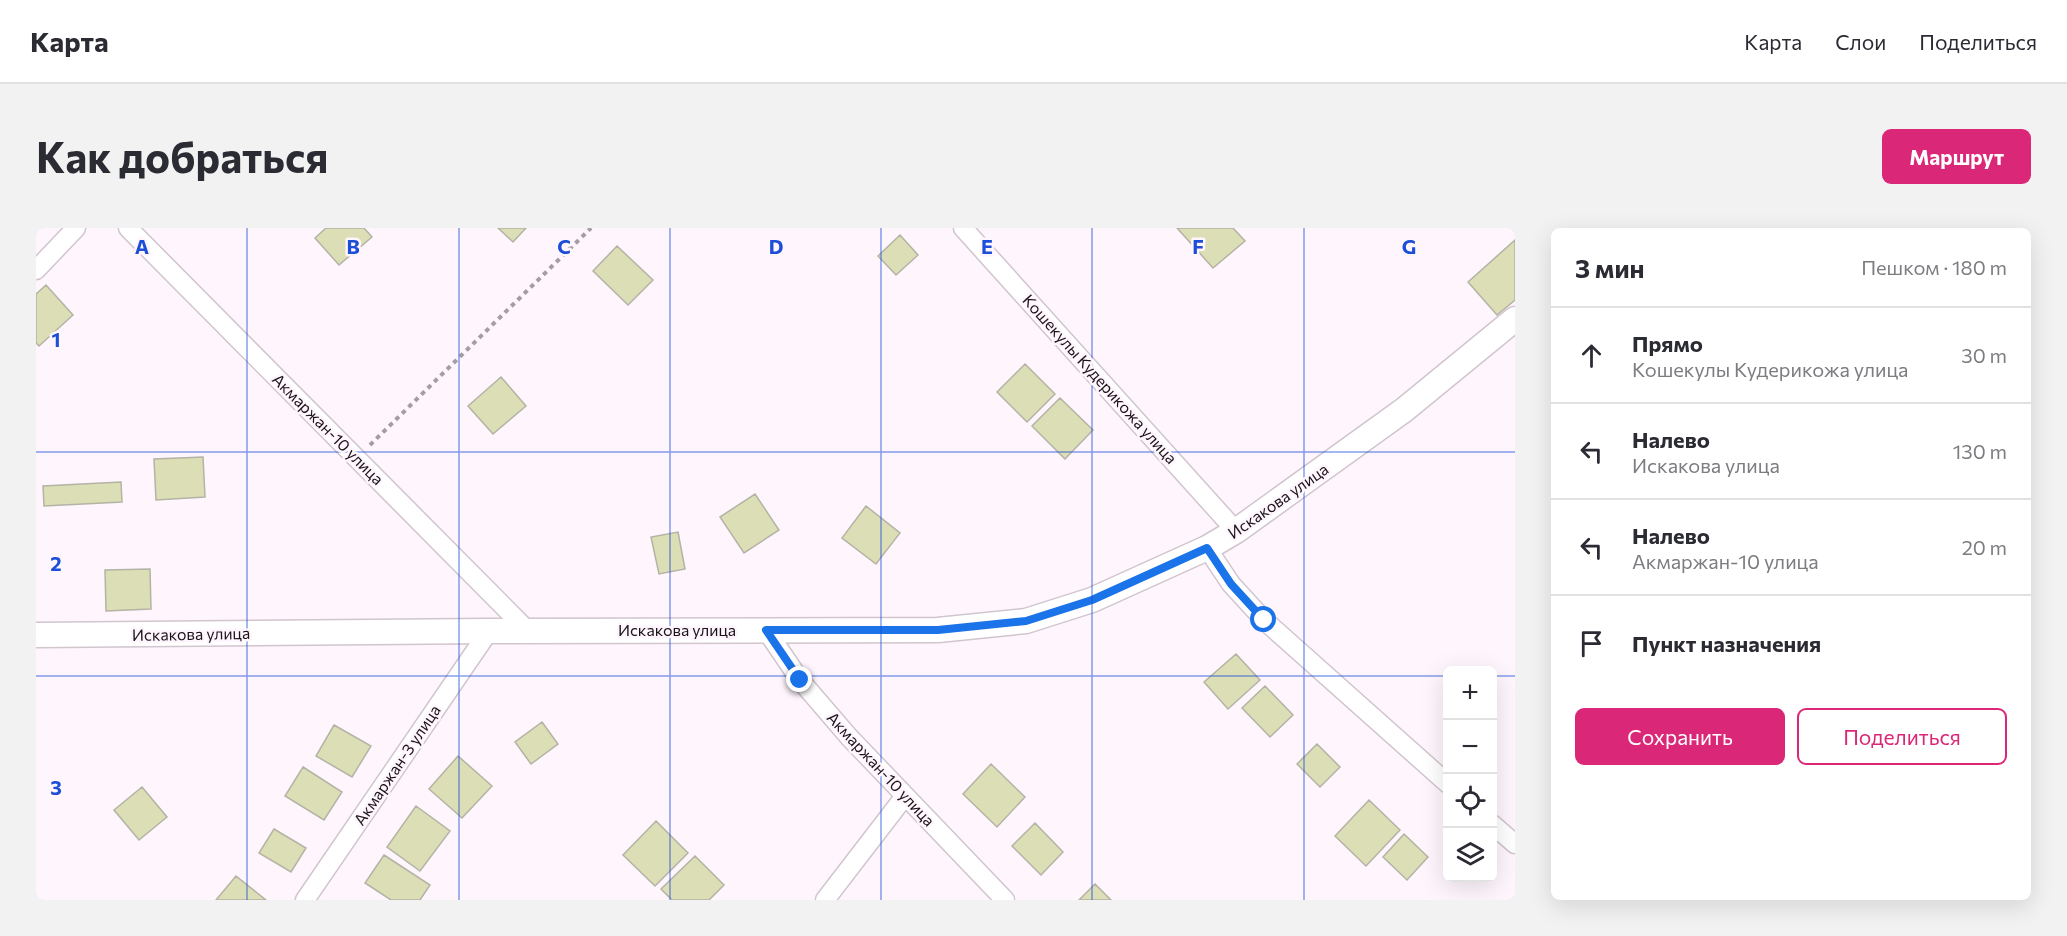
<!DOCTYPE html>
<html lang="ru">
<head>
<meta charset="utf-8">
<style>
	body { margin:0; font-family:Commissioner,sans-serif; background:#f2f2f3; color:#2b2b33 }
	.controls { position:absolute; right:18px; bottom:18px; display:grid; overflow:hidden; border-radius:9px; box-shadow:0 6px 24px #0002 }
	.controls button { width:54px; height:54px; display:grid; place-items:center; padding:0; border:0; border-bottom:2px solid #e1e1e2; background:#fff; color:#2b2b33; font:30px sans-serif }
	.stop { position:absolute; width:18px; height:18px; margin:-14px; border:4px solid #1a73e8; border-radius:50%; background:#fff }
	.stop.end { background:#1a73e8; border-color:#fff; box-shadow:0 2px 6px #0008 }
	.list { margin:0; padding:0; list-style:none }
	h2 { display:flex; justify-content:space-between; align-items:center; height:78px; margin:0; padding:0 24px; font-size:26px }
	h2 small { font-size:20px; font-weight:400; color:#7c7c81 }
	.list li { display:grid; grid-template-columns:39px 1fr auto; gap:18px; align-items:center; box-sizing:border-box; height:96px; padding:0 24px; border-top:2px solid #e1e1e2 }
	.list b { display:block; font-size:22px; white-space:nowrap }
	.list p { margin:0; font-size:20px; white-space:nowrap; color:#7c7c81 }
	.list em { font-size:20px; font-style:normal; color:#7c7c81 }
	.actions { display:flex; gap:12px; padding:18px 24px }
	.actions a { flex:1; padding:14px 0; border:2px solid #db2777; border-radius:9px; text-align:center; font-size:21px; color:#db2777 }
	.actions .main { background:#db2777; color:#fff }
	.icon { flex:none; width:33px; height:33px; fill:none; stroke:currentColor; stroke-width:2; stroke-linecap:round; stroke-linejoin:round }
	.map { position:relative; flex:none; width:1479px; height:672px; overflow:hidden; border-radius:9px }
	header { display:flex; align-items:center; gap:36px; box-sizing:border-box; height:84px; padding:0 30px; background:#fff; border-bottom:2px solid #e1e1e2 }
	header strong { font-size:28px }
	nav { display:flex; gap:33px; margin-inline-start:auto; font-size:21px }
	.intro { display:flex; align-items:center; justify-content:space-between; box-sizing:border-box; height:144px; padding:0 36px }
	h1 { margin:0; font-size:42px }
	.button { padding:15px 27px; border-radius:9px; background:#db2777; color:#fff; font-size:21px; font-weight:700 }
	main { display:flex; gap:36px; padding:0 36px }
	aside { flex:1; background:#fff; border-radius:9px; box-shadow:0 6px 24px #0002 }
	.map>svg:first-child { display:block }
	.building { fill:#dcdeb5; stroke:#b3b3a6; stroke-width:1.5 }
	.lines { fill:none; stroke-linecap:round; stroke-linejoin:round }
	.minor-casing { stroke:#d1c5ce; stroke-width:21 }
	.tertiary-casing { stroke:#d1c5ce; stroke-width:27 }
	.path { stroke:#a49da3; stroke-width:4; stroke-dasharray:4.5 4.5; stroke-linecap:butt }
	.minor { stroke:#fff; stroke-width:18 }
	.tertiary { stroke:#fff; stroke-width:24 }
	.route { stroke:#1a73e8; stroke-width:8 }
	.grid { fill:none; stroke:#1d4ed8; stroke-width:1.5; stroke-opacity:0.55 }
	.labels { text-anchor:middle; stroke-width:5; stroke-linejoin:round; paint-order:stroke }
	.street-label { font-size:16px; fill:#181417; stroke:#fff5fd }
	.grid-label { font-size:20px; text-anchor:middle; font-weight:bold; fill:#1d4ed8; stroke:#fff5fd; stroke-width:5; stroke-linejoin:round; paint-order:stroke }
</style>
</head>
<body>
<header>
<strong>Карта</strong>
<nav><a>Карта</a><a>Слои</a><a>Поделиться</a></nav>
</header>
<div class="intro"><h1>Как добраться</h1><a class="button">Маршрут</a></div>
<main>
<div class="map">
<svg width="1479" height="672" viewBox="0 0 1479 672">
	<rect width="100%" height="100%" fill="#fff5fd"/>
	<path class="building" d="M 290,0 L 328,0 L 336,9 L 303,37 L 279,10 Z
		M 462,0 L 490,0 L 477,14 Z
		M 1141,0 L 1197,0 L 1209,13 L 1177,40 Z
		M 864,7 L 882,27 L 860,47 L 842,28 Z
		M 1479,12 L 1479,72 L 1461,87 L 1432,54 Z
		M 581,18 L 617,52 L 592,77 L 557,43 Z
		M 10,57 L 37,87 L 3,118 L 0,115 L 0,66 Z
		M 989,136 L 1019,166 L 991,194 L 961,164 Z
		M 465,149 L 490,178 L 457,206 L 432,178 Z
		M 1024,170 L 1057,202 L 1029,231 L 996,198 Z
		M 167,229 L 169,269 L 120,272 L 118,231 Z
		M 85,254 L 86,274 L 8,278 L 7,258 Z
		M 719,266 L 743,302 L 708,325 L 684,289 Z
		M 830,278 L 864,305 L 840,336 L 806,310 Z
		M 642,304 L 649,341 L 623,346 L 615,309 Z
		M 114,341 L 115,381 L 70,383 L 69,342 Z
		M 1200,426 L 1224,452 L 1192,481 L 1168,454 Z
		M 1229,458 L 1257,487 L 1234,509 L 1206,480 Z
		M 506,494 L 522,516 L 495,536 L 479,514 Z
		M 298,497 L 335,518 L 316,549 L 280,528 Z
		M 1281,516 L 1304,539 L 1284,559 L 1261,536 Z
		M 422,528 L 456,558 L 426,590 L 393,561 Z
		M 955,536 L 989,569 L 961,599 L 927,566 Z
		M 267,539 L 306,564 L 288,592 L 249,568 Z
		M 106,559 L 131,589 L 103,612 L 78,582 Z
		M 1333,572 L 1364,602 L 1330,638 L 1299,608 Z
		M 380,578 L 414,603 L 384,643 L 351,619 Z
		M 620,593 L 652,625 L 619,658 L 587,627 Z
		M 999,595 L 1027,624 L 1005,647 L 976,618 Z
		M 238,601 L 270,620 L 255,644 L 223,625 Z
		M 1368,606 L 1392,629 L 1371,652 L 1347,629 Z
		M 348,627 L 394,657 L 384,672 L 355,672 L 329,655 Z
		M 659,628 L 688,657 L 673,672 L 636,672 L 625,661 Z
		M 200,648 L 230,672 L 180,672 Z
		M 1059,656 L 1075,672 L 1043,672 Z"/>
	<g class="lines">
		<g class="minor-casing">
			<path id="minor" d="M 92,0 L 492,403
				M 927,0 L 1200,303
				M 0,42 L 40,0
				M 1171,320 L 1195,356 L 1228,392 L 1412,556
				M 730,402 L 764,452 L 813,509 L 969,672
				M 1456,596 L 1479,616
				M 269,672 L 453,403
				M 789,672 L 869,568"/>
		</g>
		<g class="tertiary-casing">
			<path id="tertiary" d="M 0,407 L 453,403 L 902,402 L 990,393 L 1056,372 L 1171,320 L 1200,303 L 1368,182 L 1479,91"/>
		</g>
		<path class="path" d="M 334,217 L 555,0"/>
		<use href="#minor" class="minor"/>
		<use href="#tertiary" class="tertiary"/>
	</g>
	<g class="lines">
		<path class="route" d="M 764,452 L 730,402 L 902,402 L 990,393 L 1056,372 L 1171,320 L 1195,356 L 1228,392"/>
	</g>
	<path class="grid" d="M 211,0 L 211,672M 423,0 L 423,672M 634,0 L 634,672M 845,0 L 845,672M 1056,0 L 1056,672M 1268,0 L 1268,672M 0,224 L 1479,224M 0,448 L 1412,448M 1456,448 L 1479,448"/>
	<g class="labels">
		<g class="street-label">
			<text transform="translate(1064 151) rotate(48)" y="6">Кошекулы Кудерикожа улица</text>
			<text transform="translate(292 201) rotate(45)" y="6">Акмаржан-10 улица</text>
			<text transform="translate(1242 273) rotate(-35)" y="6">Искакова улица</text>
			<text x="641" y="408">Искакова улица</text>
			<text transform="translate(155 406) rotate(-1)" y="6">Искакова улица</text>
			<text transform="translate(361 537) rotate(-56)" y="6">Акмаржан-3 улица</text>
			<text transform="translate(845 541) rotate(47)" y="6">Акмаржан-10 улица</text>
		</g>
	</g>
	<g class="grid-label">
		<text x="106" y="26">A</text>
		<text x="317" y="26">B</text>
		<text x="528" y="26">C</text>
		<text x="740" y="26">D</text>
		<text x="951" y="26">E</text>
		<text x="1162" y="26">F</text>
		<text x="1373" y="26">G</text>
		<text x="20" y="119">1</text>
		<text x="20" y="343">2</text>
		<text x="20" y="567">3</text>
	</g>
</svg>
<div class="controls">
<button>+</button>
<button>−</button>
<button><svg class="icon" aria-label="locate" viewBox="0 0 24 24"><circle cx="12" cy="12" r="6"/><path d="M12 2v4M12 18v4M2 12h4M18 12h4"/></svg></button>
<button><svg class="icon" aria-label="layers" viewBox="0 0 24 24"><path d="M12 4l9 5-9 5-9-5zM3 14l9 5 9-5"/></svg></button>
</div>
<div class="stop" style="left:1228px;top:392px"></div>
<div class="stop end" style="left:764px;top:452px"></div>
</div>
<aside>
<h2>3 мин<small>Пешком · 180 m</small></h2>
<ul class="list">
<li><svg class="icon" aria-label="ahead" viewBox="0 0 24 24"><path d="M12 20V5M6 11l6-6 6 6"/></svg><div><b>Прямо</b><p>Кошекулы Кудерикожа улица</p></div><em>30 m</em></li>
<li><svg class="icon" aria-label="left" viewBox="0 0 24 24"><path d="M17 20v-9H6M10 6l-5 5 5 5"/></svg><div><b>Налево</b><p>Искакова улица</p></div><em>130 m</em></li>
<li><svg class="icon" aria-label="left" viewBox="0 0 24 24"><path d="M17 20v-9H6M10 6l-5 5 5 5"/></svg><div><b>Налево</b><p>Акмаржан-10 улица</p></div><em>20 m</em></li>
<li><svg class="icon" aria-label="arrive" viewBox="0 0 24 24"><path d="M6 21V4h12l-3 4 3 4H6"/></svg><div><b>Пункт назначения</b></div></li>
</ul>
<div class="actions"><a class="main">Сохранить</a><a>Поделиться</a></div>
</aside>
</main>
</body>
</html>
